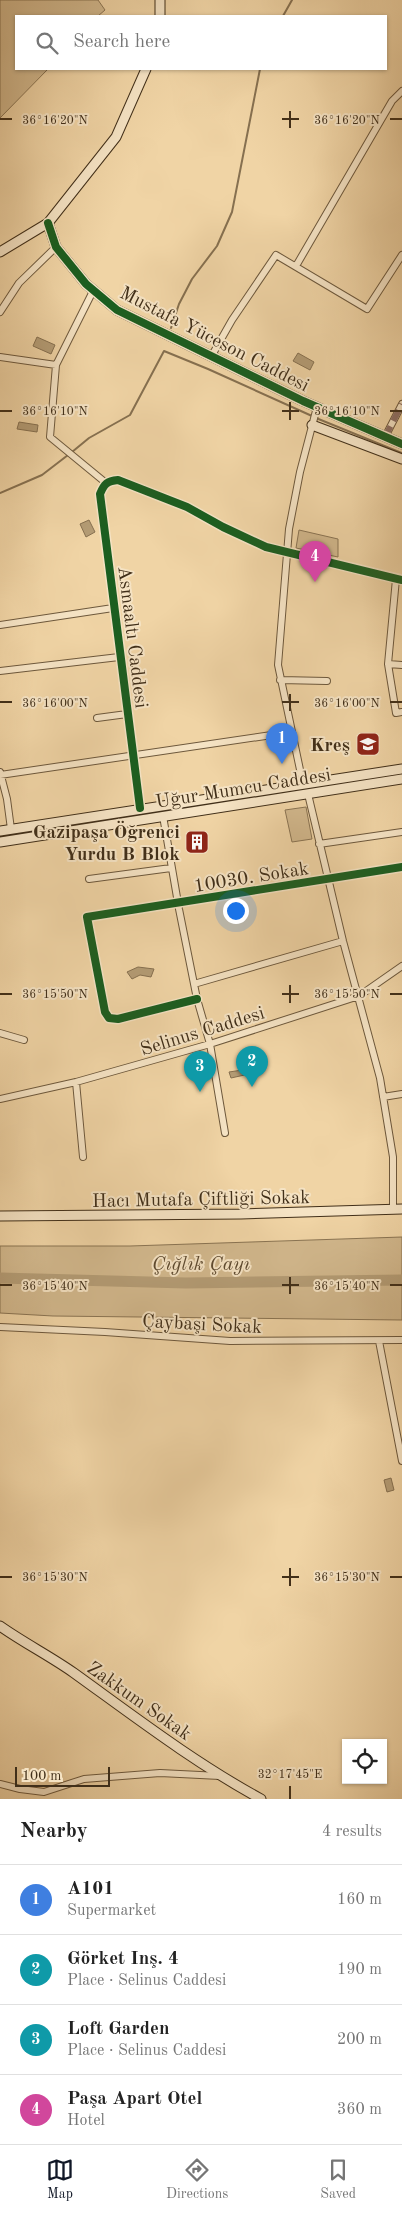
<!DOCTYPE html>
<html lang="en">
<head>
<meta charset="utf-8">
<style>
	body { margin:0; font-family:"Old Standard TT",serif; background:#f6f6f6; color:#222 }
	.controls { position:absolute; right:15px; bottom:15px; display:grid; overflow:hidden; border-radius:0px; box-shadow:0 1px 4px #0004 }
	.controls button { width:45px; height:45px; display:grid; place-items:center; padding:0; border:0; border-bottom:1px solid #e0e0e0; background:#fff; color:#222; font:25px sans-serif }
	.scale { position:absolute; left:15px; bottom:12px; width:95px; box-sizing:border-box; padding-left:5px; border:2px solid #412f19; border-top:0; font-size:14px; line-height:18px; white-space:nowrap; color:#412f19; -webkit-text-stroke:4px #f5e3c4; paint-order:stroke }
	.you { position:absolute; left:235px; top:910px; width:18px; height:18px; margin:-12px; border:4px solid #fff; border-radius:50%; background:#1a73e8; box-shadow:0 0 0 8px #1a73e833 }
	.badge { display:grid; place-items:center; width:32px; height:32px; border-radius:50%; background:#111827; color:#fff; font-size:16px; font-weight:700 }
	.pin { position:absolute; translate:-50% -41px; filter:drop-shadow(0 1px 2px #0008) }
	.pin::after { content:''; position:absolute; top:26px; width:18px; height:15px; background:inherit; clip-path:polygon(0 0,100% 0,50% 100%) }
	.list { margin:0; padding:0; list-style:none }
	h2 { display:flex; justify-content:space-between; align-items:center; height:65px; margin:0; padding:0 20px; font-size:21px }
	h2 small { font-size:16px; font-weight:400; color:#767676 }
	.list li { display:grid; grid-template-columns:32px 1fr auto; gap:15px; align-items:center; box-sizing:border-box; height:70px; padding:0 20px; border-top:1px solid #e0e0e0 }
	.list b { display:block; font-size:19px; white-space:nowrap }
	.list p { margin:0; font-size:16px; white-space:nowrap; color:#767676 }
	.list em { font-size:16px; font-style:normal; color:#767676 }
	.icon { flex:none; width:28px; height:28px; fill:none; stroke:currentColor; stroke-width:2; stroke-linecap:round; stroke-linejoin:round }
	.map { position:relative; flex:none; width:402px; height:1799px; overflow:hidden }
	.search { position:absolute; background:#fff; box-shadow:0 1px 4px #0004; left:15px; right:15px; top:15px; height:55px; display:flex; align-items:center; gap:12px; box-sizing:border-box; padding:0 18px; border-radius:0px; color:#767676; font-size:19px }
	.sheet { height:345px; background:#fff }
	nav { display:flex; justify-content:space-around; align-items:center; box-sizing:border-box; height:70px; border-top:1px solid #e0e0e0; background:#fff; font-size:14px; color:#767676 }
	nav a { display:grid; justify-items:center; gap:2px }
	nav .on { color:#111827 }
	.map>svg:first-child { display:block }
	.green { fill:#d2b88d; stroke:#8a7453 }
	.water { fill:#b49c75; stroke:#867050 }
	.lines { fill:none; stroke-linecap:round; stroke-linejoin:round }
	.stream { stroke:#867050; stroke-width:2 }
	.river { stroke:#b49c75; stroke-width:11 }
	.street-casing { stroke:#6d583c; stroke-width:8 }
	.secondary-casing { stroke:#412f19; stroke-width:11 }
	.street { stroke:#f5e3c4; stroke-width:6 }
	.secondary { stroke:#f5e3c4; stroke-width:9 }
	.quiet { stroke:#8d6e63; stroke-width:6; stroke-dasharray:12 6; stroke-linecap:butt }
	.cycleway-casing { stroke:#f5e3c4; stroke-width:11 }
	.cycleway { stroke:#1b5e20; stroke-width:8 }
	.ticks { fill:none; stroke:#412f19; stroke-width:2 }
	.labels { text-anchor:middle; stroke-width:4; stroke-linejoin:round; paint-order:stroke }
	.street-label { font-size:19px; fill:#412f19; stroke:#f5e3c4 }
	.poi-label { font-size:19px; font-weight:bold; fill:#412f19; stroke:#f5e3c4; text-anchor:end }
	.water-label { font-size:20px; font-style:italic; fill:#5e4a30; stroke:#f5e3c4 }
	.ticks-label { font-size:12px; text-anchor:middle; fill:#412f19; stroke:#f5e3c4; stroke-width:4; stroke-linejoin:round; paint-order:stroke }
</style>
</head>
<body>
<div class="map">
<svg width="402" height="1799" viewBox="0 0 402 1799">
	<rect width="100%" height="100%" fill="#f0d4a5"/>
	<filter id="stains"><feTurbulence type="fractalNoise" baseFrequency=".004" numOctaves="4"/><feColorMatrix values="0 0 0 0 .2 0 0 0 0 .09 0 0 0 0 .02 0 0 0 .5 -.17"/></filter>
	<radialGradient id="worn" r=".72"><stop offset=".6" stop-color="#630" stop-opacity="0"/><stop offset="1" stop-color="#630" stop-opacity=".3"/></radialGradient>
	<path class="green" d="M 0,0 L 98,0 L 105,10 L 98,16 L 16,16 L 16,69 L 48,69 L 0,118 Z
		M 299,530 L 338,539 L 338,557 L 296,548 Z
		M 306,807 L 312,839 L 292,842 L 285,810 Z
		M 402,1237 L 402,1320 L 53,1316 L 0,1313 L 0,1246 L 130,1246 Z"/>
	<path class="water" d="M 37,337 L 55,345 L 51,354 L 33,346 Z
		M 298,353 L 314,362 L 310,370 L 293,361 Z
		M 19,422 L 38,425 L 37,432 L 17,429 Z
		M 89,520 L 95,532 L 86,537 L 80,524 Z
		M 138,967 L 154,969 L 151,977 L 140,975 L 132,979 L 127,972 Z
		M 249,1069 L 249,1074 L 231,1078 L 229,1072 Z
		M 391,1478 L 394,1490 L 387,1492 L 384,1480 Z"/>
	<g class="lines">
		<path class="stream" d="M 283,16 L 292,0
			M 171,328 L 179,304 L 192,279 L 217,246 L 232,212 L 260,69
			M 316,418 L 402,453
			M 72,452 L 89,438 L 130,415 L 164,351 L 208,369 L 312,416
			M 0,493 L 42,475 L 68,455"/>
		<path class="river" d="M 0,1278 L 186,1283 L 402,1280"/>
		<g class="street-casing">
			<path id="street" d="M 296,266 L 392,101 L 402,91
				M 93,291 L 56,365 L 50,437 L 106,483
				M 0,312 L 19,283 L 56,247
				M 0,357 L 56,365
				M 211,357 L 232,320 L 276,255 L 367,309 L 402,255
				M 385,437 L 402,404
				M 396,579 L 388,664 L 396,713 L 402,712
				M 0,625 L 113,608
				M 388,664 L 402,665
				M 0,671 L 119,657
				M 280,680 L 327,681
				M 97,718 L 127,714
				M 0,772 L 7,799 L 11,829
				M 0,775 L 292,732
				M 303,784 L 278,665 L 289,529 L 300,472 L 317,407
				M 308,794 L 343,941 L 380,1078 L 393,1157 L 393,1209
				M 140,808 L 100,494 C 104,484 107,481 118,480 L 187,507 L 223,527 L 266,547 L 402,580
				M 163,816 L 179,909 L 197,999 L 210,1044 L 225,1133
				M 319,844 L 402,832
				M 89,879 L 171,868
				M 194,984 L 343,941
				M 197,999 L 118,1019 L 109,1018 L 105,1012 L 87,917 L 402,867
				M 0,1033 L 24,1040
				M 76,1082 L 83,1157
				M 383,1097 L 402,1094
				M 0,1099 L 76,1082 L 210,1044 L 359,996 L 402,966
				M 0,1327 L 105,1332 L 230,1341 L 402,1340
				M 379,1341 L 402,1461
				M 0,1784 L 20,1789 L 44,1792 L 84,1779 L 160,1773 L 220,1776"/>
		</g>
		<g class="secondary-casing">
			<path id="secondary" d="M 160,16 L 160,0
				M 48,223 L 56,247 L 86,284 L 117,310 L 303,401 L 402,444
				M 0,252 L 48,223 L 116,137 L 146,69
				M 312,425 L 402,459
				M 0,831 L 402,769
				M 0,842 L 402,779
				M 0,1216 L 241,1214 L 402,1209
				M 0,1626 C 24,1643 50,1656 74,1673 C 135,1717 195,1763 261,1799"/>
		</g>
		<use href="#street" class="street"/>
		<use href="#secondary" class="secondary"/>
		<path class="quiet" d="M 385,437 L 402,404"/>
		<g class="cycleway-casing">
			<path id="cycleway" d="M 48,223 L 56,247 L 86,284 L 117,310 L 303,401 L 402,444
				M 140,808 L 100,494 C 104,484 107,481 118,480 L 187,507 L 223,527 L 266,547 L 402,580
				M 197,999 L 118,1019 L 109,1018 L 105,1012 L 87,917 L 402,867"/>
		</g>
		<use href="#cycleway" class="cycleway"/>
	</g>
	<path class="ticks" d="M 290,111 L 290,128M 0,119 L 12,119M 282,119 L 299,119M 390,119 L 402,119M 290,402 L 290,420M 0,411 L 12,411M 282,411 L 299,411M 390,411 L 402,411M 290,694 L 290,711M 0,702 L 12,702M 282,702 L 299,702M 390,702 L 402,702M 290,985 L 290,1003M 0,994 L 12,994M 282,994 L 299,994M 390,994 L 402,994M 290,1277 L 290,1294M 0,1285 L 12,1285M 282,1285 L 299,1285M 390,1285 L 402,1285M 290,1568 L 290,1586M 0,1577 L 12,1577M 282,1577 L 299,1577M 390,1577 L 402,1577M 290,1786 L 290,1799"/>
	<defs>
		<g id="school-square" transform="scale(1.25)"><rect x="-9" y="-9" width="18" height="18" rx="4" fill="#8f2418" stroke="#f5e3c4"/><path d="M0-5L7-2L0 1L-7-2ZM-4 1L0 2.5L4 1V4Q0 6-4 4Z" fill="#fff"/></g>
		<g id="building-square" transform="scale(1.25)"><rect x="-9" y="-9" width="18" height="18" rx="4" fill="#8f2418" stroke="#f5e3c4"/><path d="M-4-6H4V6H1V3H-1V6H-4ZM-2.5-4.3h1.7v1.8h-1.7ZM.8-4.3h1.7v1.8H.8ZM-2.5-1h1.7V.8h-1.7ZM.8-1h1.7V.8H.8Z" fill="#fff"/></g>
	</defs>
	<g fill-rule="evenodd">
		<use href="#school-square" x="368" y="744"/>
		<use href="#building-square" x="197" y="842"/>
	</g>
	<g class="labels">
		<g class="street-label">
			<text transform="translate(215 338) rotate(27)" y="7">Mustafa Yüceson Caddesi</text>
			<text transform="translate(134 637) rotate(83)" y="7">Asmaaltı Caddesi</text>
			<text transform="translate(243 787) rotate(-9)" y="7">Uğur Mumcu Caddesi</text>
			<text transform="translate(251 876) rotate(-9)" y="7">10030. Sokak</text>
			<text transform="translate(202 1030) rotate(-17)" y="7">Selinus Caddesi</text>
			<text transform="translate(201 1198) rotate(-1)" y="7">Hacı Mutafa Çiftliği Sokak</text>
			<text transform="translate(202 1323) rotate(3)" y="7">Çaybaşi Sokak</text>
			<text transform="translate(140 1700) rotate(35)" y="7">Zakkum Sokak</text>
		</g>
		<g class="poi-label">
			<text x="350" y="751">Kreş</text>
			<text x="180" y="838">Gazipaşa Öğrenci<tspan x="180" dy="22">Yurdu B Blok</tspan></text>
		</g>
		<g class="water-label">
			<text x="201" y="1270">Çığlık Çayı</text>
		</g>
	</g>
	<g class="ticks-label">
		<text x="55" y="124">36°16'20"N</text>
		<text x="347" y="124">36°16'20"N</text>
		<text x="55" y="415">36°16'10"N</text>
		<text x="347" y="415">36°16'10"N</text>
		<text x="55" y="707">36°16'00"N</text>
		<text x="347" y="707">36°16'00"N</text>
		<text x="55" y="998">36°15'50"N</text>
		<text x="347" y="998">36°15'50"N</text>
		<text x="55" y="1290">36°15'40"N</text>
		<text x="347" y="1290">36°15'40"N</text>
		<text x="55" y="1581">36°15'30"N</text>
		<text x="347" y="1581">36°15'30"N</text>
		<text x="290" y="1778">32°17'45"E</text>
	</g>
	<rect width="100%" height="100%" filter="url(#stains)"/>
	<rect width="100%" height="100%" fill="url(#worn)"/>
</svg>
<div class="controls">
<button><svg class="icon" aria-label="locate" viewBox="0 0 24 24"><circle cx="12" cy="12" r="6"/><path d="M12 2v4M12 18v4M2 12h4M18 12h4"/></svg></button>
</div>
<div class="scale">100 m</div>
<div class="you"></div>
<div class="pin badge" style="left:282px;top:764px;background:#3f7fe0">1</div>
<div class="pin badge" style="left:252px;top:1087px;background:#0f9aa8">2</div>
<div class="pin badge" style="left:200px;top:1092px;background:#0f9aa8">3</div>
<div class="pin badge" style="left:315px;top:582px;background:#d1479c">4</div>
<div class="search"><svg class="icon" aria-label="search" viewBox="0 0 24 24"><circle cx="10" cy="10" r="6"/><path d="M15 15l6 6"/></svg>Search here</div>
</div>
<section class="sheet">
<h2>Nearby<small>4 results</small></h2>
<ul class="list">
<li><span class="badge" style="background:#3f7fe0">1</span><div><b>A101</b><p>Supermarket</p></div><em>160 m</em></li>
<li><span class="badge" style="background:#0f9aa8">2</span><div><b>Görket Inş. 4</b><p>Place · Selinus Caddesi</p></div><em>190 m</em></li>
<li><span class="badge" style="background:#0f9aa8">3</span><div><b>Loft Garden</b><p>Place · Selinus Caddesi</p></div><em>200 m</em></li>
<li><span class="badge" style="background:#d1479c">4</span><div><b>Paşa Apart Otel</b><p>Hotel</p></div><em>360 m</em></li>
</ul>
</section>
<nav>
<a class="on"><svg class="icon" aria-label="map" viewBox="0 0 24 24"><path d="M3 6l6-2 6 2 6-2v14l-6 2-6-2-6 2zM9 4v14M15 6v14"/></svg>Map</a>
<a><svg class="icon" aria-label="directions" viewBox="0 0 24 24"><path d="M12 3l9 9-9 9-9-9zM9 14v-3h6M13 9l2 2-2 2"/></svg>Directions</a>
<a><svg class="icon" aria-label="saved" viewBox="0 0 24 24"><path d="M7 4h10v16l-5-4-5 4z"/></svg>Saved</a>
</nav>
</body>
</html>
